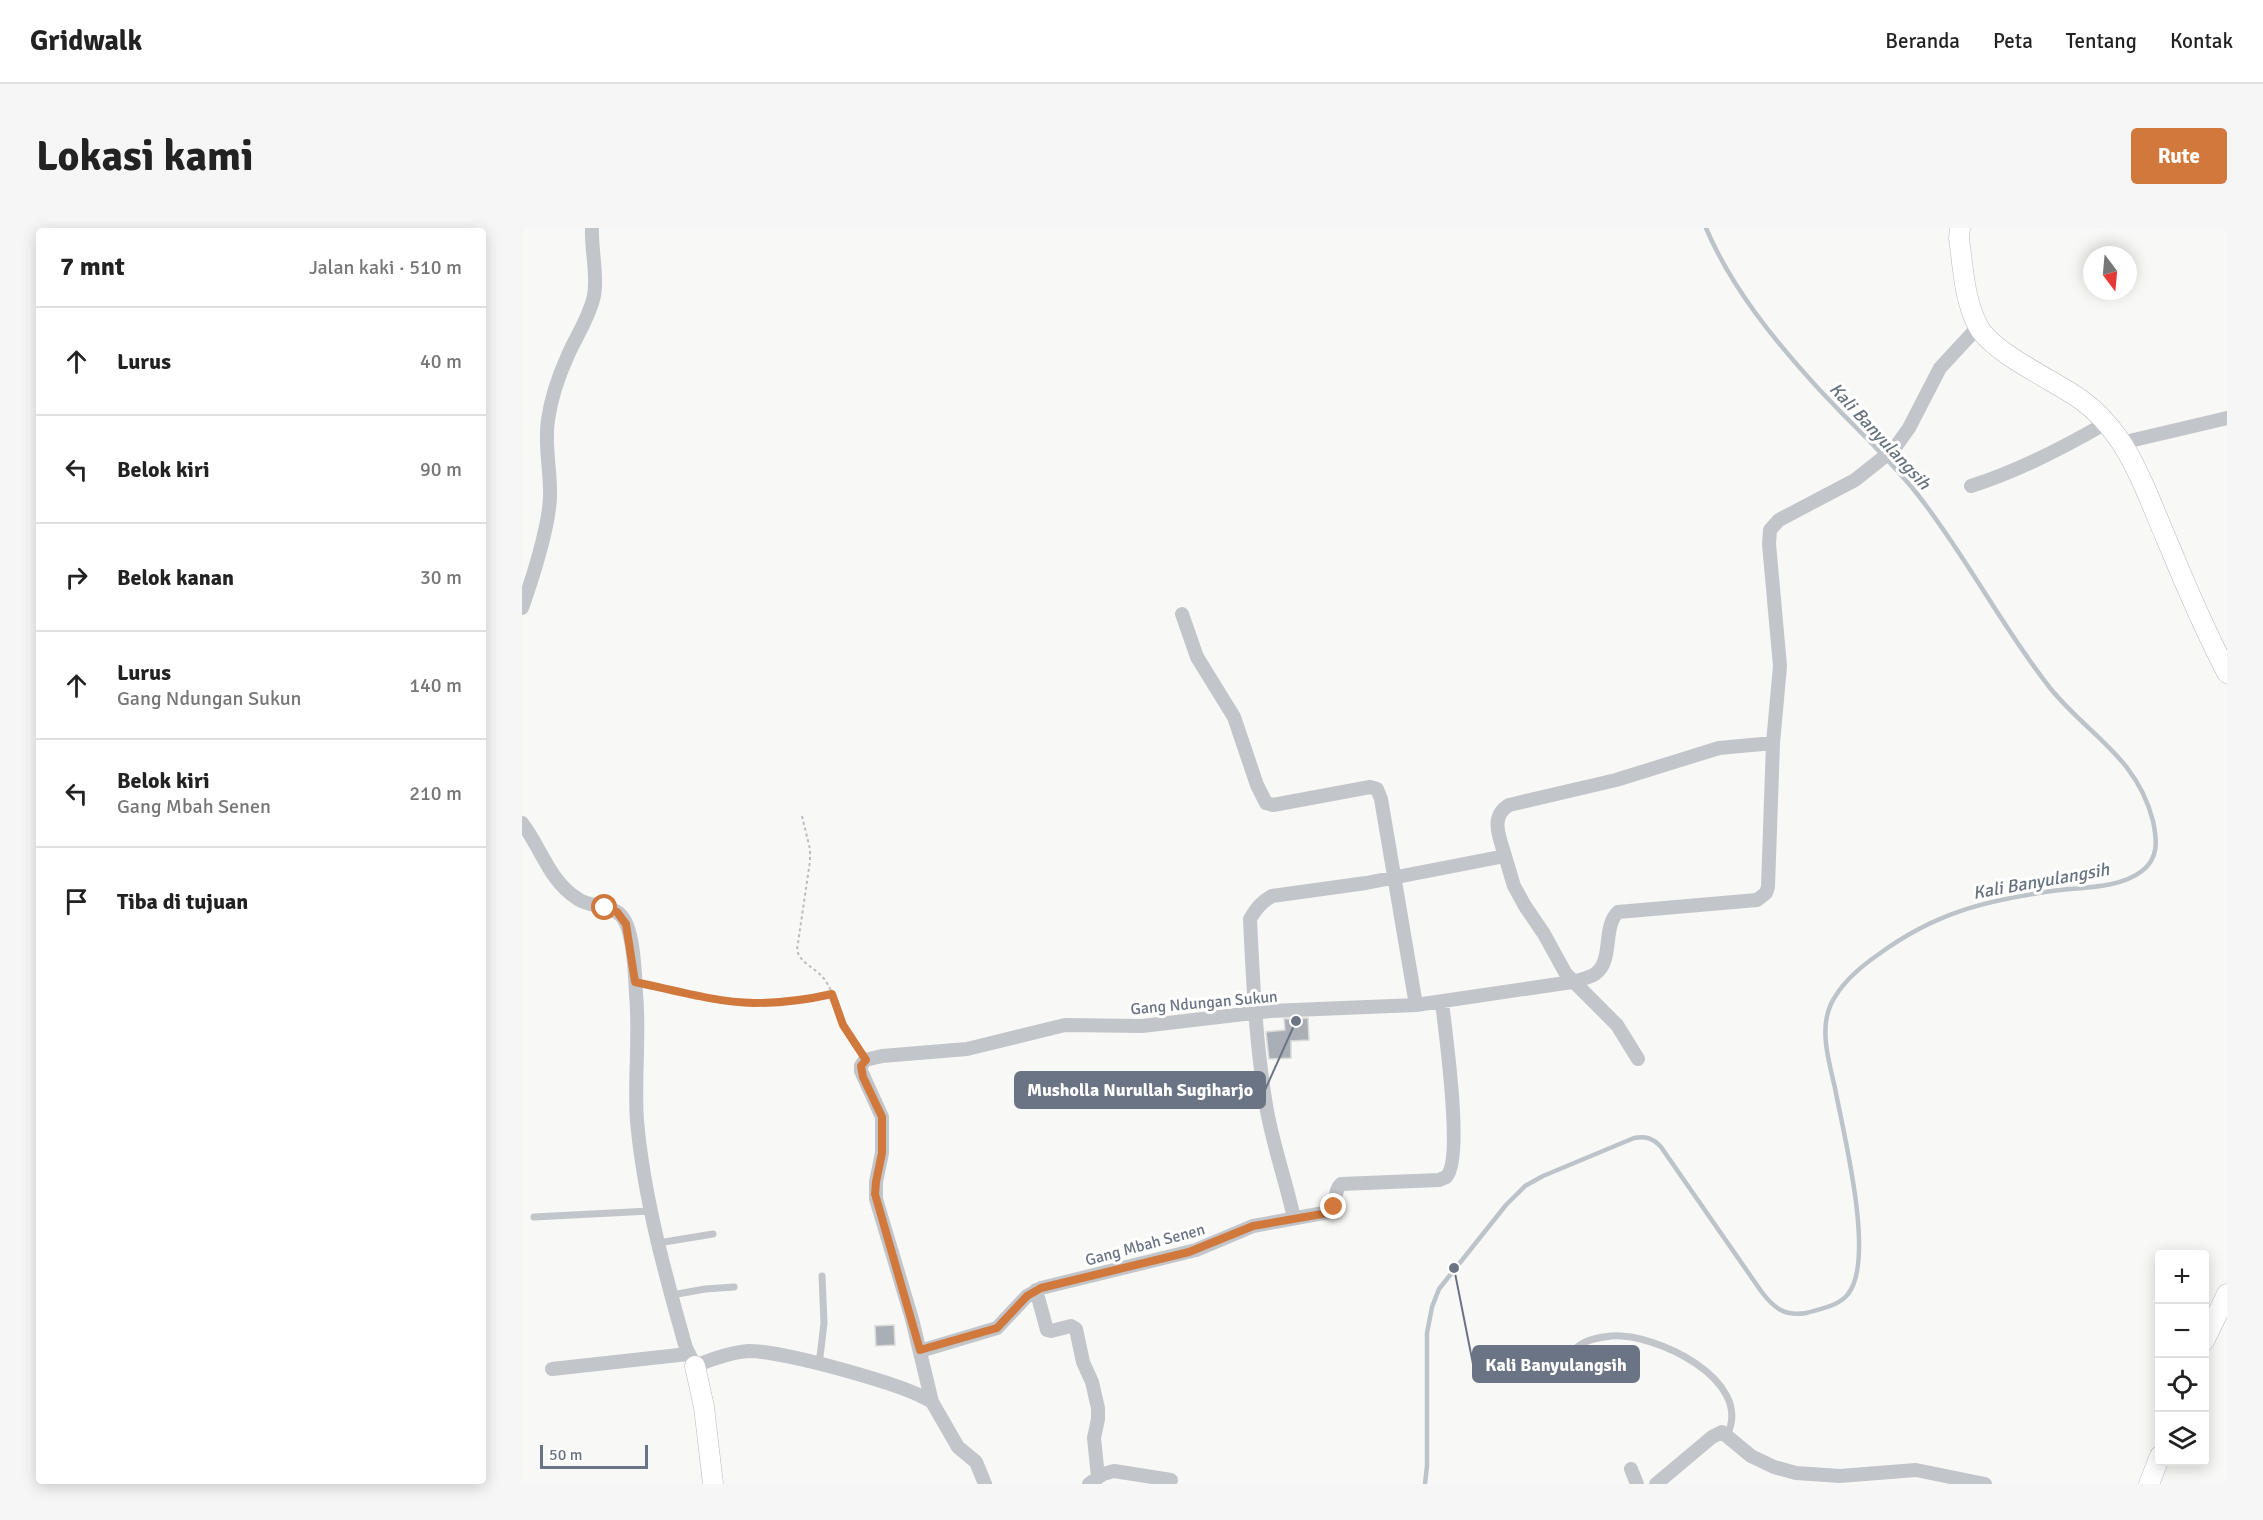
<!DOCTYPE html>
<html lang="id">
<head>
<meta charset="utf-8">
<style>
	body { margin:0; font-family:Signika,sans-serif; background:#f6f6f6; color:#222 }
	.controls { position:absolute; right:18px; bottom:18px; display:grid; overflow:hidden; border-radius:6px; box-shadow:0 3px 15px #0003 }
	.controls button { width:54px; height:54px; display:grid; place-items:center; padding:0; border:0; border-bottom:2px solid #e0e0e0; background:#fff; color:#222; font:30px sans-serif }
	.compass { position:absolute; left:1561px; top:18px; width:54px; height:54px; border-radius:50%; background:#fff; box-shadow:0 3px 15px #0003; rotate:164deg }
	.scale { position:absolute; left:18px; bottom:15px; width:108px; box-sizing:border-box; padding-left:6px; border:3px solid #6b7484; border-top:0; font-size:16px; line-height:21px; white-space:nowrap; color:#6b7484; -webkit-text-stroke:4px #fff; paint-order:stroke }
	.stop { position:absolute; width:18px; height:18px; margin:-14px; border:4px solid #d1783d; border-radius:50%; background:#fff }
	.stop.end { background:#d1783d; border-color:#fff; box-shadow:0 2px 6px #0008 }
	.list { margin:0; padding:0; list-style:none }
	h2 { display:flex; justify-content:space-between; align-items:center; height:78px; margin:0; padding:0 24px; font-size:26px }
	h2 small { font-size:20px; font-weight:400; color:#767676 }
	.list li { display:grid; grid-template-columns:39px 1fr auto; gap:18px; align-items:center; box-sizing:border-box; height:108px; padding:0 24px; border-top:2px solid #e0e0e0 }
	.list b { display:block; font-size:22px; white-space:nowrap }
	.list p { margin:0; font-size:20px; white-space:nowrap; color:#767676 }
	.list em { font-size:20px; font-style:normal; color:#767676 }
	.icon { flex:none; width:33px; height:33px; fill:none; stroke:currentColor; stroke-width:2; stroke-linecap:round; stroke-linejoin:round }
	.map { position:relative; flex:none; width:1705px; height:1256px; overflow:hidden; border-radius:6px }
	header { display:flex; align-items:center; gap:36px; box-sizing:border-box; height:84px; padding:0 30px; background:#fff; border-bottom:2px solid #e0e0e0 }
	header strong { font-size:28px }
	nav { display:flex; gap:33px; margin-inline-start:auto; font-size:21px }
	.intro { display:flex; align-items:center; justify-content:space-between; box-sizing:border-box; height:144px; padding:0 36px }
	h1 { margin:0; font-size:42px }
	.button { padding:15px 27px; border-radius:6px; background:#d1783d; color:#fff; font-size:21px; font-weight:700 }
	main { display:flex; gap:36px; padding:0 36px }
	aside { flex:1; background:#fff; border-radius:6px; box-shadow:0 3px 15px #0003 }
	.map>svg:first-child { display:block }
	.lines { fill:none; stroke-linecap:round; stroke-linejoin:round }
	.stream { stroke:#bcc3c9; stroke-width:4.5 }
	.building { fill:#aaafb6; stroke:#dadad8; stroke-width:1.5 }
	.secondary-casing { stroke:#b5b8bd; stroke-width:21 }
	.path { stroke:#babcbf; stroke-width:2; stroke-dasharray:3 3; stroke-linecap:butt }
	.lane { stroke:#c2c5c9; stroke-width:7 }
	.street { stroke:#c2c5c9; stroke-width:14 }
	.secondary { stroke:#fff; stroke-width:20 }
	.route { stroke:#d1783d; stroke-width:8 }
	.labels { text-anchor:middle; stroke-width:6; stroke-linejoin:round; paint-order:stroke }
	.street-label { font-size:16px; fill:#6b7484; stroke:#fff }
	.water-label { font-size:18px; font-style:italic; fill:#67747f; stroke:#fff }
	.leader { fill:none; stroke:#6b7484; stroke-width:2 }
	.callout-dot { fill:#6b7484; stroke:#fff; stroke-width:2 }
	.callout { fill:#6b7484; stroke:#6b7484; stroke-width:2 }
	.callout-label { font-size:18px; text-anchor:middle; font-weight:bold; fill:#fff }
</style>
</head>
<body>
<header>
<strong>Gridwalk</strong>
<nav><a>Beranda</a><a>Peta</a><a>Tentang</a><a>Kontak</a></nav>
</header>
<div class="intro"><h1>Lokasi kami</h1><a class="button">Rute</a></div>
<main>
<aside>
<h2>7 mnt<small>Jalan kaki · 510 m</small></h2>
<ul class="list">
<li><svg class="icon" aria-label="ahead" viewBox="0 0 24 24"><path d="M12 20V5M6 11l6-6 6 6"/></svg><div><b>Lurus</b></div><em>40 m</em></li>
<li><svg class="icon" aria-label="left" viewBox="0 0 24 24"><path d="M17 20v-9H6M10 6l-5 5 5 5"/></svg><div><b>Belok kiri</b></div><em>90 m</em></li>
<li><svg class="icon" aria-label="right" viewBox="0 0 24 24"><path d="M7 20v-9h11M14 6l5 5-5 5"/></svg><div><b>Belok kanan</b></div><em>30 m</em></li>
<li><svg class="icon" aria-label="ahead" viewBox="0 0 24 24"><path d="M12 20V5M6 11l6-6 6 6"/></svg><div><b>Lurus</b><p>Gang Ndungan Sukun</p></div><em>140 m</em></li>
<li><svg class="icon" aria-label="left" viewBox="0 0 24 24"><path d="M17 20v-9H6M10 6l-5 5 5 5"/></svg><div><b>Belok kiri</b><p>Gang Mbah Senen</p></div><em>210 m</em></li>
<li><svg class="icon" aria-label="arrive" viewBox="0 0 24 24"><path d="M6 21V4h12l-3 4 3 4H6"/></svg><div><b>Tiba di tujuan</b></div></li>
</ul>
</aside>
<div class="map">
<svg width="1705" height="1256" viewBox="0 0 1705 1256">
	<rect width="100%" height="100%" fill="#f8f8f6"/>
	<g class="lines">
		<path class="stream" d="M 903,1256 L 905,1238 L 905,1105 L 910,1079 L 917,1061 L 984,977 L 1003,958 L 1021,948 L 1112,910 C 1124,908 1131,910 1139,919 L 1239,1063 C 1251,1079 1262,1089 1284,1085 C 1298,1081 1317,1078 1326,1066 C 1354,1031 1321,904 1313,860 C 1307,834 1297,801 1309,776 C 1319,755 1338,739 1357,726 C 1413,685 1462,673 1530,663 C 1558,659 1597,661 1620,643 C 1637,630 1635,612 1631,593 C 1615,529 1566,507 1528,460 C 1480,399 1444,328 1396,267 C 1365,228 1328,195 1295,159 C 1252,112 1209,59 1184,0"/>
	</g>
	<path class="building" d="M 786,790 L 787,812 L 769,813 L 769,830 L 747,831 L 744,804 L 763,802 L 762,791 Z
		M 372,1097 L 373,1117 L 354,1118 L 353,1098 Z"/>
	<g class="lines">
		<g class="secondary-casing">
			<path id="secondary" d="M 1438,0 L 1437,10 C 1441,39 1442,71 1456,98 C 1470,125 1533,153 1558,171 C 1574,182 1588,198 1599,214 C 1619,245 1632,283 1647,317 C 1665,361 1684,404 1705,445
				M 1682,1113 L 1705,1066
				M 173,1138 L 182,1179 L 191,1256
				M 1627,1256 L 1638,1228"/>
		</g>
		<path class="path" d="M 280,588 L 288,621 L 288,633 L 275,722 C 279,737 295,740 303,752 C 317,773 320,799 335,820
			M 127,757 C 196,771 239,781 310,766"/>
		<path class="lane" d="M 12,989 L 128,983
			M 136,1015 L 191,1006
			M 150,1067 L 183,1061 L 212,1059
			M 1002,1129 L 1041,1132 C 1048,1128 1052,1121 1058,1117 C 1066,1111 1080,1109 1089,1108 C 1132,1104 1233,1152 1205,1207
			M 297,1137 L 302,1095 L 300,1048"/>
		<path class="street" d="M 1599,215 L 1705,190
			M 1449,258 C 1497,243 1541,220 1584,195
			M 0,380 C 10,352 27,299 28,269 C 29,244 22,217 26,192 C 29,170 37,147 46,127 C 55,107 67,90 72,68 C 76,47 69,22 70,0
			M 660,386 L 675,429 L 712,489 L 735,557 L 744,575 L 751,577 L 848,559 L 855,561 L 859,571 L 894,777
			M 0,595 C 20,621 27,653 56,671 C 69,680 92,676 101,690 C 112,705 113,747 114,766 C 118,808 112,851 115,893 C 122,970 143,1046 164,1120 L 173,1138 C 190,1131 209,1124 227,1123 C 260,1123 383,1156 410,1174
			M 983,628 L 992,658 L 1003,678 L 1022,706 L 1044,746 L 1095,797 L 1116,831
			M 772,990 C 764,954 752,920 745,883 C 734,820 731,755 728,691 C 734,681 739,674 750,668 L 844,655 L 983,628 C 978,610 967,589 987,577 L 1094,552 L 1197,520 L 1251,515 L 1258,438 L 1247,316 L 1248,302 L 1257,292 L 1333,252 L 1372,221 L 1387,200 L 1418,140 L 1456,99
			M 514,1062 L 525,1102 L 529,1103 L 549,1098 L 554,1101 L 561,1134 L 570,1154 L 576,1180 L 576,1191 L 572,1210 L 576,1249
			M 398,1123 L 475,1100 L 505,1068 L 519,1060 L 674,1022 L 731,998 L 807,984 C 816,977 811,963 819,956 L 917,952 L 924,949 C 942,933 923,802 920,774
			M 30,1141 L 166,1126
			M 1109,1241 L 1115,1256
			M 463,1256 L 454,1234 L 436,1219 L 410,1174 L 390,1091 L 354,971 L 354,954 L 360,925 L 360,889 L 339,843 L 339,838 L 343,832 L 360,828 L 445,821 L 543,797 L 620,798 L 748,783 L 894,777 L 1050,754 C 1057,752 1067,750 1073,746 C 1092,733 1080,699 1096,684 L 1235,672 L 1244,665 L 1246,659 L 1251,515
			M 567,1256 L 581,1246 L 592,1243 L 649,1252
			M 1134,1256 L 1190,1209 L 1200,1204 L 1229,1228 L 1252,1239 L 1274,1245 L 1318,1248 L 1394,1242 L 1463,1256"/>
		<use href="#secondary" class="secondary"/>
	</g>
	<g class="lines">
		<path class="route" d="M 83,680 L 95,684 L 104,696 L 113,754 C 152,762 192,774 232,775 C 259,775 284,772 310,766 L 321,797 L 344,832 L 339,838 L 341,849 L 360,889 L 360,925 L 354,954 L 353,966 L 398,1122 L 475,1100 L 505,1068 L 519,1060 L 667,1024 L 731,998 L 806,985 L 812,979"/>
	</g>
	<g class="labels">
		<g class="street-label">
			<text transform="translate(682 774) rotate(-5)" y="6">Gang Ndungan Sukun</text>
			<text transform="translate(623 1016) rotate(-15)" y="6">Gang Mbah Senen</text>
		</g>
		<g class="water-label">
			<text transform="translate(1358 208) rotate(47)" y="6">Kali Banyulangsih</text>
			<text transform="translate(1519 653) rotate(-10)" y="6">Kali Banyulangsih</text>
		</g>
	</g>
	<path class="leader" d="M774 793L743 862M932 1040L951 1136"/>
	<g class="callout-dot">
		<circle cx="774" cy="793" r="6"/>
		<circle cx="932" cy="1040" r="6"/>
	</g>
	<g class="callout">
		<rect x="493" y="844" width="250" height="36" rx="6"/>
		<rect x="951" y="1118" width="166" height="36" rx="6"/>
	</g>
	<g class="callout-label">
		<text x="618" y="868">Musholla Nurullah Sugiharjo</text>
		<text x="1034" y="1143">Kali Banyulangsih</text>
	</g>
</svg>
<div class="controls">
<button>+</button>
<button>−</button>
<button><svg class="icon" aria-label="locate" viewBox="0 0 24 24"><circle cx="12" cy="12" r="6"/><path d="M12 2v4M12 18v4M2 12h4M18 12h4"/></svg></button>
<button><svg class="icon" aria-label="layers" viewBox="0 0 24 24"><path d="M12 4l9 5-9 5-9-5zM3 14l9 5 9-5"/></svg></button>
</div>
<svg class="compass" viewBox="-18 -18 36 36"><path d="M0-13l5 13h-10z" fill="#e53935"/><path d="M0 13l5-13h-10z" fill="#767676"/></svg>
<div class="scale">50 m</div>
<div class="stop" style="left:83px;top:680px"></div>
<div class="stop end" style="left:812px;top:979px"></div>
</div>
</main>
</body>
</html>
